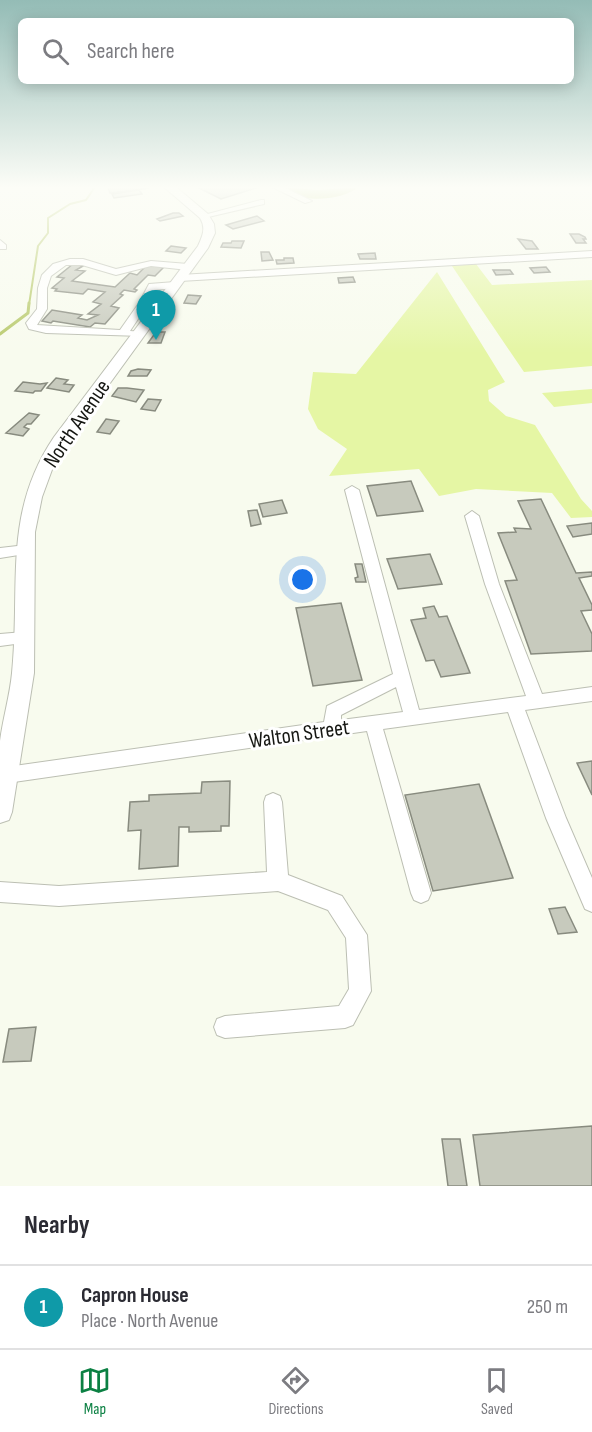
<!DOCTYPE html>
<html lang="en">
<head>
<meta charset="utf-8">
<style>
	body { margin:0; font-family:"Sofia Sans Condensed",sans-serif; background:#f2f2f3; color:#2b2b33 }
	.you { position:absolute; left:303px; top:580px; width:21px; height:21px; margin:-15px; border:4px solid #fff; border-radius:50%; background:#1a73e8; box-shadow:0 0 0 9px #1a73e833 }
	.badge { display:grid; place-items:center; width:39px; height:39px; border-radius:50%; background:#0b8043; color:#fff; font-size:20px; font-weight:700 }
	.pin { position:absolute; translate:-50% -50px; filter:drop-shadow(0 2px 3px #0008) }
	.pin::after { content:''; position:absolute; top:32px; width:21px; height:18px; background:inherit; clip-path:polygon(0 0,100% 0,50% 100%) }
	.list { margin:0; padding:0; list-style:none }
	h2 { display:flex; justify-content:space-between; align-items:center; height:78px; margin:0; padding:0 24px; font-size:26px }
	h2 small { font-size:20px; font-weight:400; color:#7c7c81 }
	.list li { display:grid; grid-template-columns:39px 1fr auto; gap:18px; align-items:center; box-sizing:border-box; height:84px; padding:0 24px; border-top:2px solid #e1e1e2 }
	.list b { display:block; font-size:22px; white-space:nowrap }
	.list p { margin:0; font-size:20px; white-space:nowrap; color:#7c7c81 }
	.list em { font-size:20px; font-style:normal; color:#7c7c81 }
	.icon { flex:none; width:33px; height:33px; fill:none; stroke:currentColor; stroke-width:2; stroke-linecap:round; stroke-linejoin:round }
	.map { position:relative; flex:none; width:592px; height:1186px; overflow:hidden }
	.search { position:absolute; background:#fff; box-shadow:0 3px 15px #0003; left:18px; right:18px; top:18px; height:66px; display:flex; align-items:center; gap:15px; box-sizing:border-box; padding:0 21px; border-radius:9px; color:#7c7c81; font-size:22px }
	.sheet { height:162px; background:#fff }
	nav { display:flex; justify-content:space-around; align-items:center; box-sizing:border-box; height:84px; border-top:2px solid #e1e1e2; background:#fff; font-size:16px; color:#7c7c81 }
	nav a { display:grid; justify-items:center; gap:3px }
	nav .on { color:#0b8043 }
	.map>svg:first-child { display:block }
	.green { fill:#e5f6a4 }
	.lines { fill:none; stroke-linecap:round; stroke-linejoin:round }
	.stream-far1 { stroke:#b7c96a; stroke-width:2 }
	.stream { stroke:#b7c96a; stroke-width:3 }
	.river { fill:#b7c96a; fill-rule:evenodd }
	.building { fill:#c7cabd; stroke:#888b7f; stroke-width:1.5 }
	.minor-casing { stroke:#bcbfb3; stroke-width:2 }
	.major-casing { stroke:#bcbfb3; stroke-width:2 }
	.minor { fill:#fff; fill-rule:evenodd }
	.major { fill:#fff; fill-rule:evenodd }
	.labels { text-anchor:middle; stroke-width:6; stroke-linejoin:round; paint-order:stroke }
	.street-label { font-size:22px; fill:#151612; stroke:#fff }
</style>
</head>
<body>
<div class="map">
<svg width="592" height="1186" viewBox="0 0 592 1186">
	<rect width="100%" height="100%" fill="#f8fbee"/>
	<path class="green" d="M 476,264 L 492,285 L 592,280 L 592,366 L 524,372 L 452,266 Z
		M 437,272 L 505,382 L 488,390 L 489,401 L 506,416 L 535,425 L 581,499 L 592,511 L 592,517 L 571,518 L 552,493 L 476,489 L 439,496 L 419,469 L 329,476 L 347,449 L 318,429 L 308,409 L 313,372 L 356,374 Z
		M 592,389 L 592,403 L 554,407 L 542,393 Z"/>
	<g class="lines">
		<path class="stream-far1" d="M 29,305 L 38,246 L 48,233 L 48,218 L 70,204 L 86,200 L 95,187"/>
		<path class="stream" d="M 0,334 L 28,313 L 29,303"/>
		<path class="river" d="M 278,187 L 318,190 L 358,187 C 342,202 293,203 278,187 Z"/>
	</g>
	<path class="building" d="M 115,187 L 149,187 L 149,188 L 110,193 L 108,188 Z
		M 197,187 L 255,187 L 256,188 L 221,199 Z
		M 139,190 L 142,194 L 114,198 L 112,194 Z
		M 173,213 L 179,213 L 183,216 L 160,221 L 157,219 Z
		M 257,216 L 264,221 L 233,229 L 226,225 Z
		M 570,234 L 579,234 L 585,237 L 586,239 L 583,239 L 586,243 L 576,243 Z
		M 518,239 L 532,241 L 538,249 L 526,249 Z
		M 232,241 L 244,241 L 241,248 L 221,247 L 223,243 L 231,243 Z
		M 171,246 L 186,248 L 181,253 L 166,251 Z
		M 261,252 L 269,252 L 273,260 L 262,261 Z
		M 375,253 L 376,259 L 360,259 L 358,254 Z
		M 284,258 L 293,258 L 294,263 L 277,264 L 276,260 L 284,260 Z
		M 73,264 L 83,266 L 76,270 L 85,271 L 72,281 L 115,287 L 130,273 L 137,275 L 148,264 L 164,267 L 155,276 L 148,275 L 134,289 L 137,290 L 135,292 L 124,290 L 120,294 L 123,295 L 111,306 L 119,308 L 105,324 L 95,323 L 90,327 L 53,321 L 51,323 L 42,321 L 52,310 L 82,315 L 78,318 L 87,320 L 98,315 L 88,314 L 101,304 L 93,302 L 105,292 L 88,289 L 83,294 L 55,291 L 57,289 L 52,288 L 64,278 L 57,277 Z
		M 546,267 L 550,272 L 534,273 L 530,268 Z
		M 493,270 L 510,270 L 513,274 L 496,275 Z
		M 353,277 L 355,282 L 339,283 L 338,278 Z
		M 188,295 L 201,296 L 196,304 L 184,303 Z
		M 156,332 L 165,332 L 161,343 L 148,343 Z
		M 138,369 L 151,370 L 147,376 L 128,376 L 131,371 Z
		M 56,378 L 68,380 L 64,384 L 74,385 L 69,392 L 47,388 Z
		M 23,382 L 40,384 L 47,383 L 41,391 L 35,391 L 33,393 L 15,391 Z
		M 118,388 L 127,388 L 144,390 L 136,402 L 112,396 Z
		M 148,399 L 161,400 L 155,411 L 141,409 Z
		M 29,413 L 39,415 L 31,424 L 27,424 L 24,427 L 29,429 L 23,436 L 6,433 Z
		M 106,419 L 119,421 L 110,434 L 97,432 Z
		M 411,481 L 423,511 L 377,516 L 367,486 Z
		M 541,499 L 576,573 L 592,572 L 592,576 L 579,578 L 592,605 L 592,610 L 581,611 L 592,634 L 592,651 L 531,654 L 505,581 L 517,580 L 498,533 L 516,532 L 514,528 L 531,529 L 518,501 Z
		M 282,500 L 287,513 L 263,517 L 259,504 Z
		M 257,510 L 261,524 L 251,526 L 248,511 Z
		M 592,523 L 592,534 L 573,537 L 567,526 Z
		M 430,554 L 442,584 L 398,589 L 387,559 Z
		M 355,564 L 362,564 L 366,582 L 356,582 L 355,578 L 358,577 Z
		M 341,603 L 362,680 L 313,686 L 296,608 Z
		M 434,606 L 439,617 L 447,616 L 470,673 L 441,677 L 434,660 L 426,661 L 411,620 L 426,618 L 423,608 Z
		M 592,761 L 592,795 L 577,763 Z
		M 230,781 L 229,826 L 221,826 L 221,831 L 189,832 L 189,827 L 179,827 L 178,866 L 139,869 L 141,830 L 128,831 L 130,802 L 149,801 L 149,795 L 201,793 L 202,782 Z
		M 479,784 L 513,878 L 433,891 L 405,795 Z
		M 565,907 L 577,932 L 558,934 L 549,909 Z
		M 36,1027 L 31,1061 L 3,1062 L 9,1029 Z
		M 592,1126 L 592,1186 L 480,1186 L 473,1135 Z
		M 442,1139 L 460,1139 L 467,1186 L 448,1186 Z"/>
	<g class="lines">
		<g class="minor-casing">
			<path id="minor" d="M 272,187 L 283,187 L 312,201 L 305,203 Z
				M 261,200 L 264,200 L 264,204 L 204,218 L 200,216 Z
				M 0,240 L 6,245 L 6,249 L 0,249 Z
				M 592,251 L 592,257 L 180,281 L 175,278 L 180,275 Z
				M 70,259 L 83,259 L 116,269 L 151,261 L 188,264 L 193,267 L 188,270 L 151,266 L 116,275 L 82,265 L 66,265 L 51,276 L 47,288 L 47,309 L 37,325 L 120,330 L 139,303 L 149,284 L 175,282 L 180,285 L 175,288 L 154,290 L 148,304 L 130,331 L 142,332 L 142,336 L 46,333 L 29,329 L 26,323 L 37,309 L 38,288 L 42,275 L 53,264 Z
				M 352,486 L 359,490 L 419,710 L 526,696 L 485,584 L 465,516 L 472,511 L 479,516 L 499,584 L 542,694 L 592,687 L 592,701 L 525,710 L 566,818 L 592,878 L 592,912 L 585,909 L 546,818 L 508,712 L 383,729 L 431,893 L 428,900 L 421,903 L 414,900 L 411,893 L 367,731 L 7,783 L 1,781 L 1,769 L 7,767 L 324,722 L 327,706 L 393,674 L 345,490 ZM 396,687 L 403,712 L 341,720 L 341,715 Z
				M 26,545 L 33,550 L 31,553 L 0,558 L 0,548 Z
				M 24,632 L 30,634 L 32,638 L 30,642 L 0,646 L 0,634 Z
				M 273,793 L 280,796 L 282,802 L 288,875 L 342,896 L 367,935 L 371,991 L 353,1025 L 345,1028 L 225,1038 L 217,1035 L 214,1027 L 217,1019 L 225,1016 L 339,1006 L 349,989 L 346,938 L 328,910 L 278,891 L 59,906 L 0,902 L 0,882 L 59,886 L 267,872 L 264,802 L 266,796 Z"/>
		</g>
		<g class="major-casing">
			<path id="major" d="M 164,187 L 176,187 L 208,214 L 214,224 L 215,233 L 208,248 L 68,441 L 53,467 L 42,497 L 35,532 L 34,673 L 12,812 L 9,820 L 0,823 C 0,796 0,767 0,741 C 3,718 10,695 12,673 C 21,586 2,514 54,437 L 198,246 C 203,235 206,228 200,218 Z"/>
		</g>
		<use href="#minor" class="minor"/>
		<use href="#major" class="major"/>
	</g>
	<linearGradient id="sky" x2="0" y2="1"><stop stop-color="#94bcb6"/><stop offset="0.53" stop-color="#fcfdf7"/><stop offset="1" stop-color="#fcfdf7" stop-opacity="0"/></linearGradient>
	<rect width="592" height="353" fill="url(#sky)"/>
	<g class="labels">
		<g class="street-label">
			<text transform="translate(76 423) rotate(-56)" y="8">North Avenue</text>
			<text transform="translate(299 733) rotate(-8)" y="8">Walton Street</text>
		</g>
	</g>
</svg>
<div class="you"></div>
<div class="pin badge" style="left:156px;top:340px;background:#0f9aa8">1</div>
<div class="search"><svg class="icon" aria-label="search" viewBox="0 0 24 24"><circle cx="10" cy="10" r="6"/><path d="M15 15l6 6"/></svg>Search here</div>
</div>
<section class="sheet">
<h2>Nearby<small></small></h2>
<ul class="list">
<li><span class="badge" style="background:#0f9aa8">1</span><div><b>Capron House</b><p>Place · North Avenue</p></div><em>250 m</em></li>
</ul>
</section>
<nav>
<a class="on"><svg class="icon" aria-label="map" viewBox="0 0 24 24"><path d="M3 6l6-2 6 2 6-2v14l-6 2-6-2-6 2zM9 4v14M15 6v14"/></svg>Map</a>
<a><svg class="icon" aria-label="directions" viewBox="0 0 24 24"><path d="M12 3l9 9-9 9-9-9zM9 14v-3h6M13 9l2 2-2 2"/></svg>Directions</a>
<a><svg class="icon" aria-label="saved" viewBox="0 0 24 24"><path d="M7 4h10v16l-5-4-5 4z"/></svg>Saved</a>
</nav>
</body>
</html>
